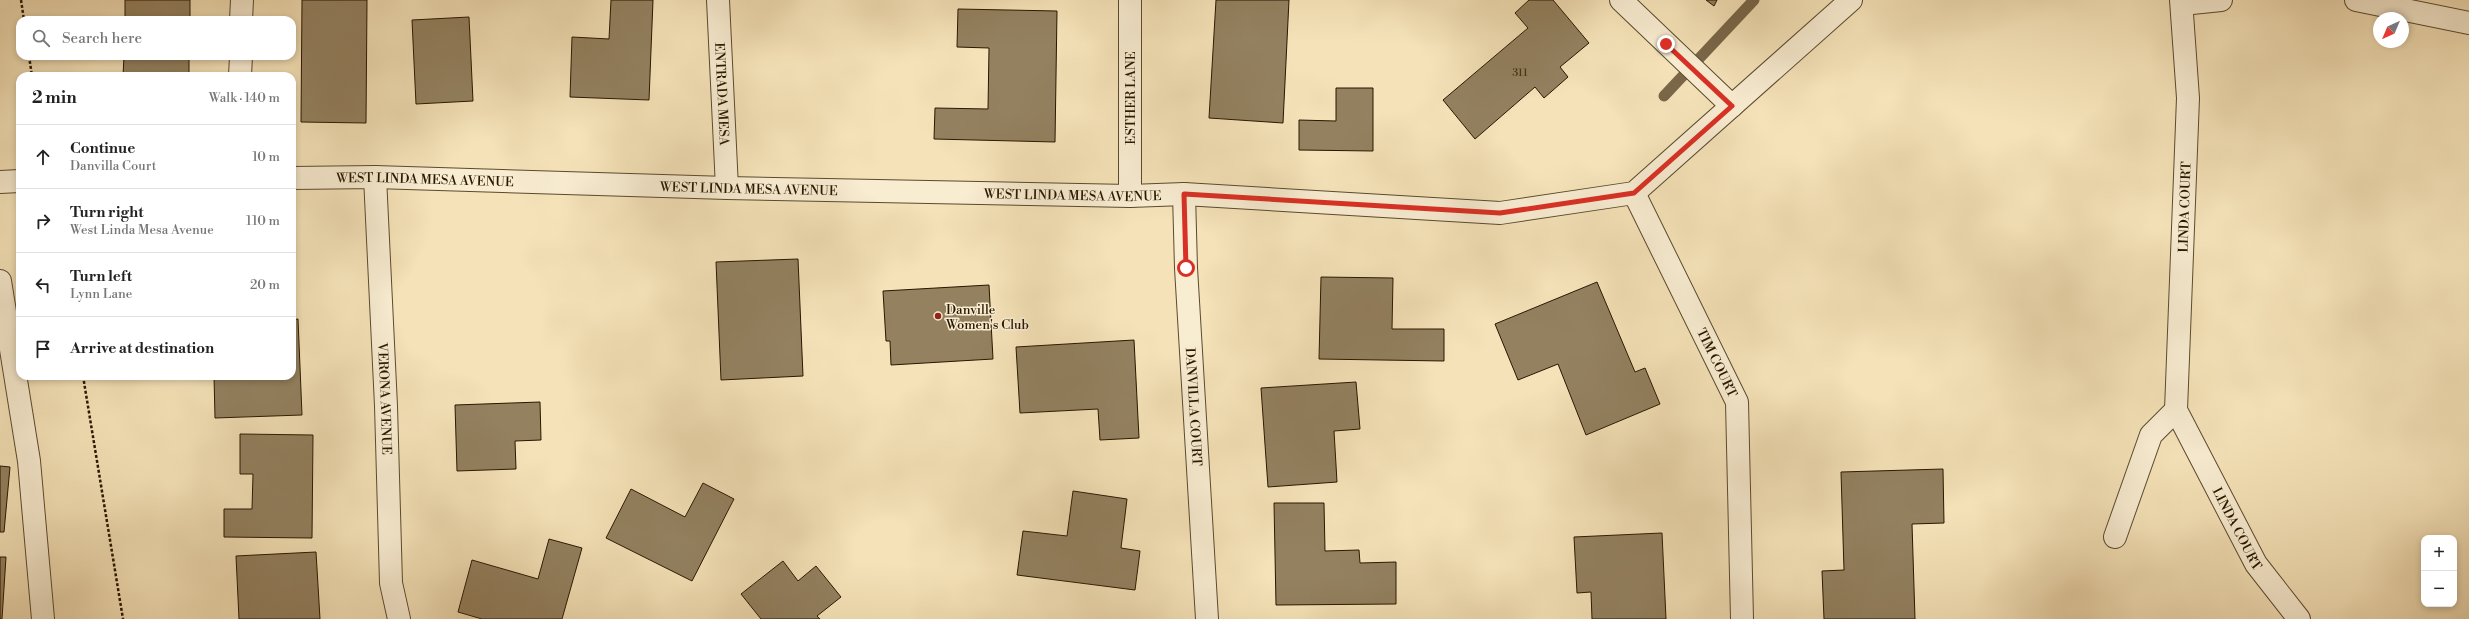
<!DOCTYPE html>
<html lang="en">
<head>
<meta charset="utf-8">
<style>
	body { margin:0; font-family:"Libre Bodoni",serif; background:#f6f6f6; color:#222 }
	.controls { position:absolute; right:12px; bottom:12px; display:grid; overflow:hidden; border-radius:8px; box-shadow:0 2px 6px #0003 }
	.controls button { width:36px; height:36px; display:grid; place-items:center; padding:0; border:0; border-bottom:1px solid #e0e0e0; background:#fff; color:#222; font:20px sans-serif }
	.compass { position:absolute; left:2373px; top:12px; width:36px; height:36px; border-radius:50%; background:#fff; box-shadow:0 2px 6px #0003; rotate:224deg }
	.stop { position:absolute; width:12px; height:12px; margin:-9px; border:3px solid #d93025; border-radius:50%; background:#fff }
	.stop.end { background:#d93025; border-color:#fff; box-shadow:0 1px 4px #0008 }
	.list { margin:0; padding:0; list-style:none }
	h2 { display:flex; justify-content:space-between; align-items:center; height:52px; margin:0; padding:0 16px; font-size:17px }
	h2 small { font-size:13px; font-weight:400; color:#767676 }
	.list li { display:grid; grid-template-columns:26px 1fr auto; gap:12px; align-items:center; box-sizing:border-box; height:64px; padding:0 16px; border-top:1px solid #e0e0e0 }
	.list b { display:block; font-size:15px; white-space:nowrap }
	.list p { margin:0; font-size:13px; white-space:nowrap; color:#767676 }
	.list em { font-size:13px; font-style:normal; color:#767676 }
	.icon { flex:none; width:22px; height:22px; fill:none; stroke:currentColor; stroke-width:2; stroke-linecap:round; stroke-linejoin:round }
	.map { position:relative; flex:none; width:2469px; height:619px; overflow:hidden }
	.search { position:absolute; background:#fff; box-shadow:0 2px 6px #0003; left:16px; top:16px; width:280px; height:44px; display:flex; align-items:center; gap:10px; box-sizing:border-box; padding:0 14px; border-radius:12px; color:#767676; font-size:15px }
	.panel { position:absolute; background:#fff; box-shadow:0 2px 6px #0003; left:16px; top:72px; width:280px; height:308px; border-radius:12px }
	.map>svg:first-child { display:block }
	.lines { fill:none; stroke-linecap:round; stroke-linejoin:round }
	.stream { stroke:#796749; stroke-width:11 }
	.building { fill:#938160; stroke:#281700 }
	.minor-casing { stroke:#5b4a2e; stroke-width:24 }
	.path { stroke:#281700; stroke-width:2.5; stroke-dasharray:3 2; stroke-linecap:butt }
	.minor { stroke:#f8ecd1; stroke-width:22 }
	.route { stroke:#d93025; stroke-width:5 }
	.poi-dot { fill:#8f2418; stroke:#f8ecd1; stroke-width:1.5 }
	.labels { text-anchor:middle; stroke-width:3; stroke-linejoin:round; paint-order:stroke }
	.number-label { font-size:11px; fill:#433218 }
	.street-label { font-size:13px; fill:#281700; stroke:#f8ecd1 }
	.poi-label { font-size:13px; fill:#281700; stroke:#f8ecd1; text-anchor:start }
</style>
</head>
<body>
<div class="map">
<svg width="2469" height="619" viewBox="0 0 2469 619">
	<rect width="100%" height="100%" fill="#f5e2b8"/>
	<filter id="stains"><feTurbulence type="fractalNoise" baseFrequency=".005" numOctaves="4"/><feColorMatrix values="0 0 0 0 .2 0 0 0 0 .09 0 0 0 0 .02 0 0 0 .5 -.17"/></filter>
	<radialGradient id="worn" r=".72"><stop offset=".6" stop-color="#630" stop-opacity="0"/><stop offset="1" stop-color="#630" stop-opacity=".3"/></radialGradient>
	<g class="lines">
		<path class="stream" d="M 1664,96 L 1754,0"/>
	</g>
	<path class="building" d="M 125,0 L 190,0 L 190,20 L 125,20 Z
		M 302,0 L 367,0 L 366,123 L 301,122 Z
		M 611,0 L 653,0 L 649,100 L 570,97 L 572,37 L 609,39 Z
		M 1216,0 L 1289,0 L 1283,123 L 1209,118 Z
		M 1529,0 L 1553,0 L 1589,43 L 1560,67 L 1568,77 L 1544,98 L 1535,87 L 1475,139 L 1443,100 L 1528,28 L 1515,13 Z
		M 1706,0 L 1717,0 L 1714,6 Z
		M 958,9 L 1057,11 L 1055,142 L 934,139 L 935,108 L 988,109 L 989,48 L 957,47 Z
		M 469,17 L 473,101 L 416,104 L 412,20 Z
		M 124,56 L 189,56 L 189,76 L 123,76 Z
		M 1336,88 L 1373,88 L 1373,151 L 1299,150 L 1299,120 L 1336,121 Z
		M 798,259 L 803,376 L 721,380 L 716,262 Z
		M 1321,277 L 1393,278 L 1392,329 L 1444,329 L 1444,361 L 1319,359 Z
		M 1597,282 L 1635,372 L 1645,368 L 1660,404 L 1586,435 L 1558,364 L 1518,380 L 1495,324 Z
		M 989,285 L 993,359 L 891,365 L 890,341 L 886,341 L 883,291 Z
		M 298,319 L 302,415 L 215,418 L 214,376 L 292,376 L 292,320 Z
		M 1134,340 L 1139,438 L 1100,440 L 1098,409 L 1020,413 L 1016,347 Z
		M 1356,382 L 1360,429 L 1334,431 L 1337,482 L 1268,487 L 1261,388 Z
		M 540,402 L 541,440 L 515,441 L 516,469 L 457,471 L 455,405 Z
		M 240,434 L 313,435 L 312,538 L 224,537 L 224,509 L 252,509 L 253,474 L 240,474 Z
		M 0,466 L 10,467 L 4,532 L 0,532 Z
		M 1943,469 L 1944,523 L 1912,524 L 1915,619 L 1824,619 L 1822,571 L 1844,570 L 1841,472 Z
		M 703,483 L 734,499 L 692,581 L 606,538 L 631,489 L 685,517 Z
		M 1073,491 L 1127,499 L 1121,548 L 1140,551 L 1135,590 L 1017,575 L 1023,531 L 1067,536 Z
		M 1274,503 L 1324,503 L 1325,551 L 1359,550 L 1360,563 L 1396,562 L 1396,604 L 1276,605 Z
		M 1662,533 L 1666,619 L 1592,619 L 1591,592 L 1577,593 L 1574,537 Z
		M 549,539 L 582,548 L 562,619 L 482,619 L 458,612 L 472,560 L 538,579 Z
		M 316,552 L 320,619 L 239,619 L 236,556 Z
		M 0,557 L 6,557 L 2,619 L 0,619 Z
		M 783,561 L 798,581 L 816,566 L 841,597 L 817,616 L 820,619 L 761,619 L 741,594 Z"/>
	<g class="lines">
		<g class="minor-casing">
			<g id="minor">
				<path id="s1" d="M 718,0 L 727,188"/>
				<path d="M 1621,0 L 1732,106"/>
				<path id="s2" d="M 2181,0 L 2188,98 L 2176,410 L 2256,564 L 2299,619"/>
				<path d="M 2356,0 L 2469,23"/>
				<path d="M 2182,4 L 2221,0"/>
				<path d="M 241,20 L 242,0"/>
				<path d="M 240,76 L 241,56"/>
				<path id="s3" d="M 375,177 L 386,406 L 391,583 L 399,619"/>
				<path id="s4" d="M 292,178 L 375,177 L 727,188 L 1130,196 L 1184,194 L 1500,213 L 1634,193 L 1851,0"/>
				<path d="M 0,182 L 20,181"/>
				<path id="s5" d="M 1634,193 L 1737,402 L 1742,619"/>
				<path id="s6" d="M 1184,194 L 1186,268 L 1207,619"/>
				<path d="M 1130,196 L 1130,0"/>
				<path d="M 0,281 L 29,461 L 43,619"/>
				<path d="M 2115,537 L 2151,435 L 2176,410"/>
			</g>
		</g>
		<path class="path" d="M 21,0 L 24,20
			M 29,56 L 32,76
			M 83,376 L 123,619"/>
		<use href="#minor" class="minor"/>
	</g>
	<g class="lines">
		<path class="route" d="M 1186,268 L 1184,194 L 1500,213 L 1634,193 L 1732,106 L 1666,44"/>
	</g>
	<circle class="poi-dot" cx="938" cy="316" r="4"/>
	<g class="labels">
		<g class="number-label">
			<text x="1520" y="76">311</text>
		</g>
		<g class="street-label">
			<text dy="5" stroke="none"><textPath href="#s1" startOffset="94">ENTRADA MESA</textPath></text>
			<text transform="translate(1130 98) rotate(-90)" y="5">ESTHER LANE</text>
			<text dy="5" stroke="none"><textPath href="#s4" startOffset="133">WEST LINDA MESA AVENUE</textPath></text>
			<text dy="5" stroke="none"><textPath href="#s4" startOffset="457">WEST LINDA MESA AVENUE</textPath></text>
			<text dy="5" stroke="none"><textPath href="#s4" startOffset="781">WEST LINDA MESA AVENUE</textPath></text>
			<text transform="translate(2184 207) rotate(-88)" y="5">LINDA COURT</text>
			<text dy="5" stroke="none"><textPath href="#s5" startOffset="189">TIM COURT</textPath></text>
			<text dy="5" stroke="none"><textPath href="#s3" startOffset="222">VERONA AVENUE</textPath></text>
			<text dy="5" stroke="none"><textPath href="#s6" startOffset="213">DANVILLA COURT</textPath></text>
			<text dy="5" stroke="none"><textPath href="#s2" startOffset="544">LINDA COURT</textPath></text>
		</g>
		<g class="poi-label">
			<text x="946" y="314">Danville<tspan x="946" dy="15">Women's Club</tspan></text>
		</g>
	</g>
	<rect width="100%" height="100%" filter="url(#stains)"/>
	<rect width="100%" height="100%" fill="url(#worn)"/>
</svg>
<div class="controls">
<button>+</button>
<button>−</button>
</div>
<svg class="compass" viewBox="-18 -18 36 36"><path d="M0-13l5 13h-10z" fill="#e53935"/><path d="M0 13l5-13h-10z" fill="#767676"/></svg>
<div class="stop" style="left:1186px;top:268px"></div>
<div class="stop end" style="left:1666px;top:44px"></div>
<div class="search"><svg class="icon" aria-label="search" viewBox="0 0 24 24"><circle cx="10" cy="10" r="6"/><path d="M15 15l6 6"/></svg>Search here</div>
<section class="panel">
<h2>2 min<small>Walk · 140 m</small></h2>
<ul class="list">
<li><svg class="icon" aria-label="ahead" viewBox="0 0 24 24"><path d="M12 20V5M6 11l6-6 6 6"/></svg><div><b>Continue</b><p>Danvilla Court</p></div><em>10 m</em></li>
<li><svg class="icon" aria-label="right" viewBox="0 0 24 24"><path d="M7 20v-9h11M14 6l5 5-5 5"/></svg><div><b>Turn right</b><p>West Linda Mesa Avenue</p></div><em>110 m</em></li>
<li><svg class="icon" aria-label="left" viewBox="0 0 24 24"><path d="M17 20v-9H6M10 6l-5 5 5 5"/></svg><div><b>Turn left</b><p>Lynn Lane</p></div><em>20 m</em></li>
<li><svg class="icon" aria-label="arrive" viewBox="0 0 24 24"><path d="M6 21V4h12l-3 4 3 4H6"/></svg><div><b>Arrive at destination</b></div></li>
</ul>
</section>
</div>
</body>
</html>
